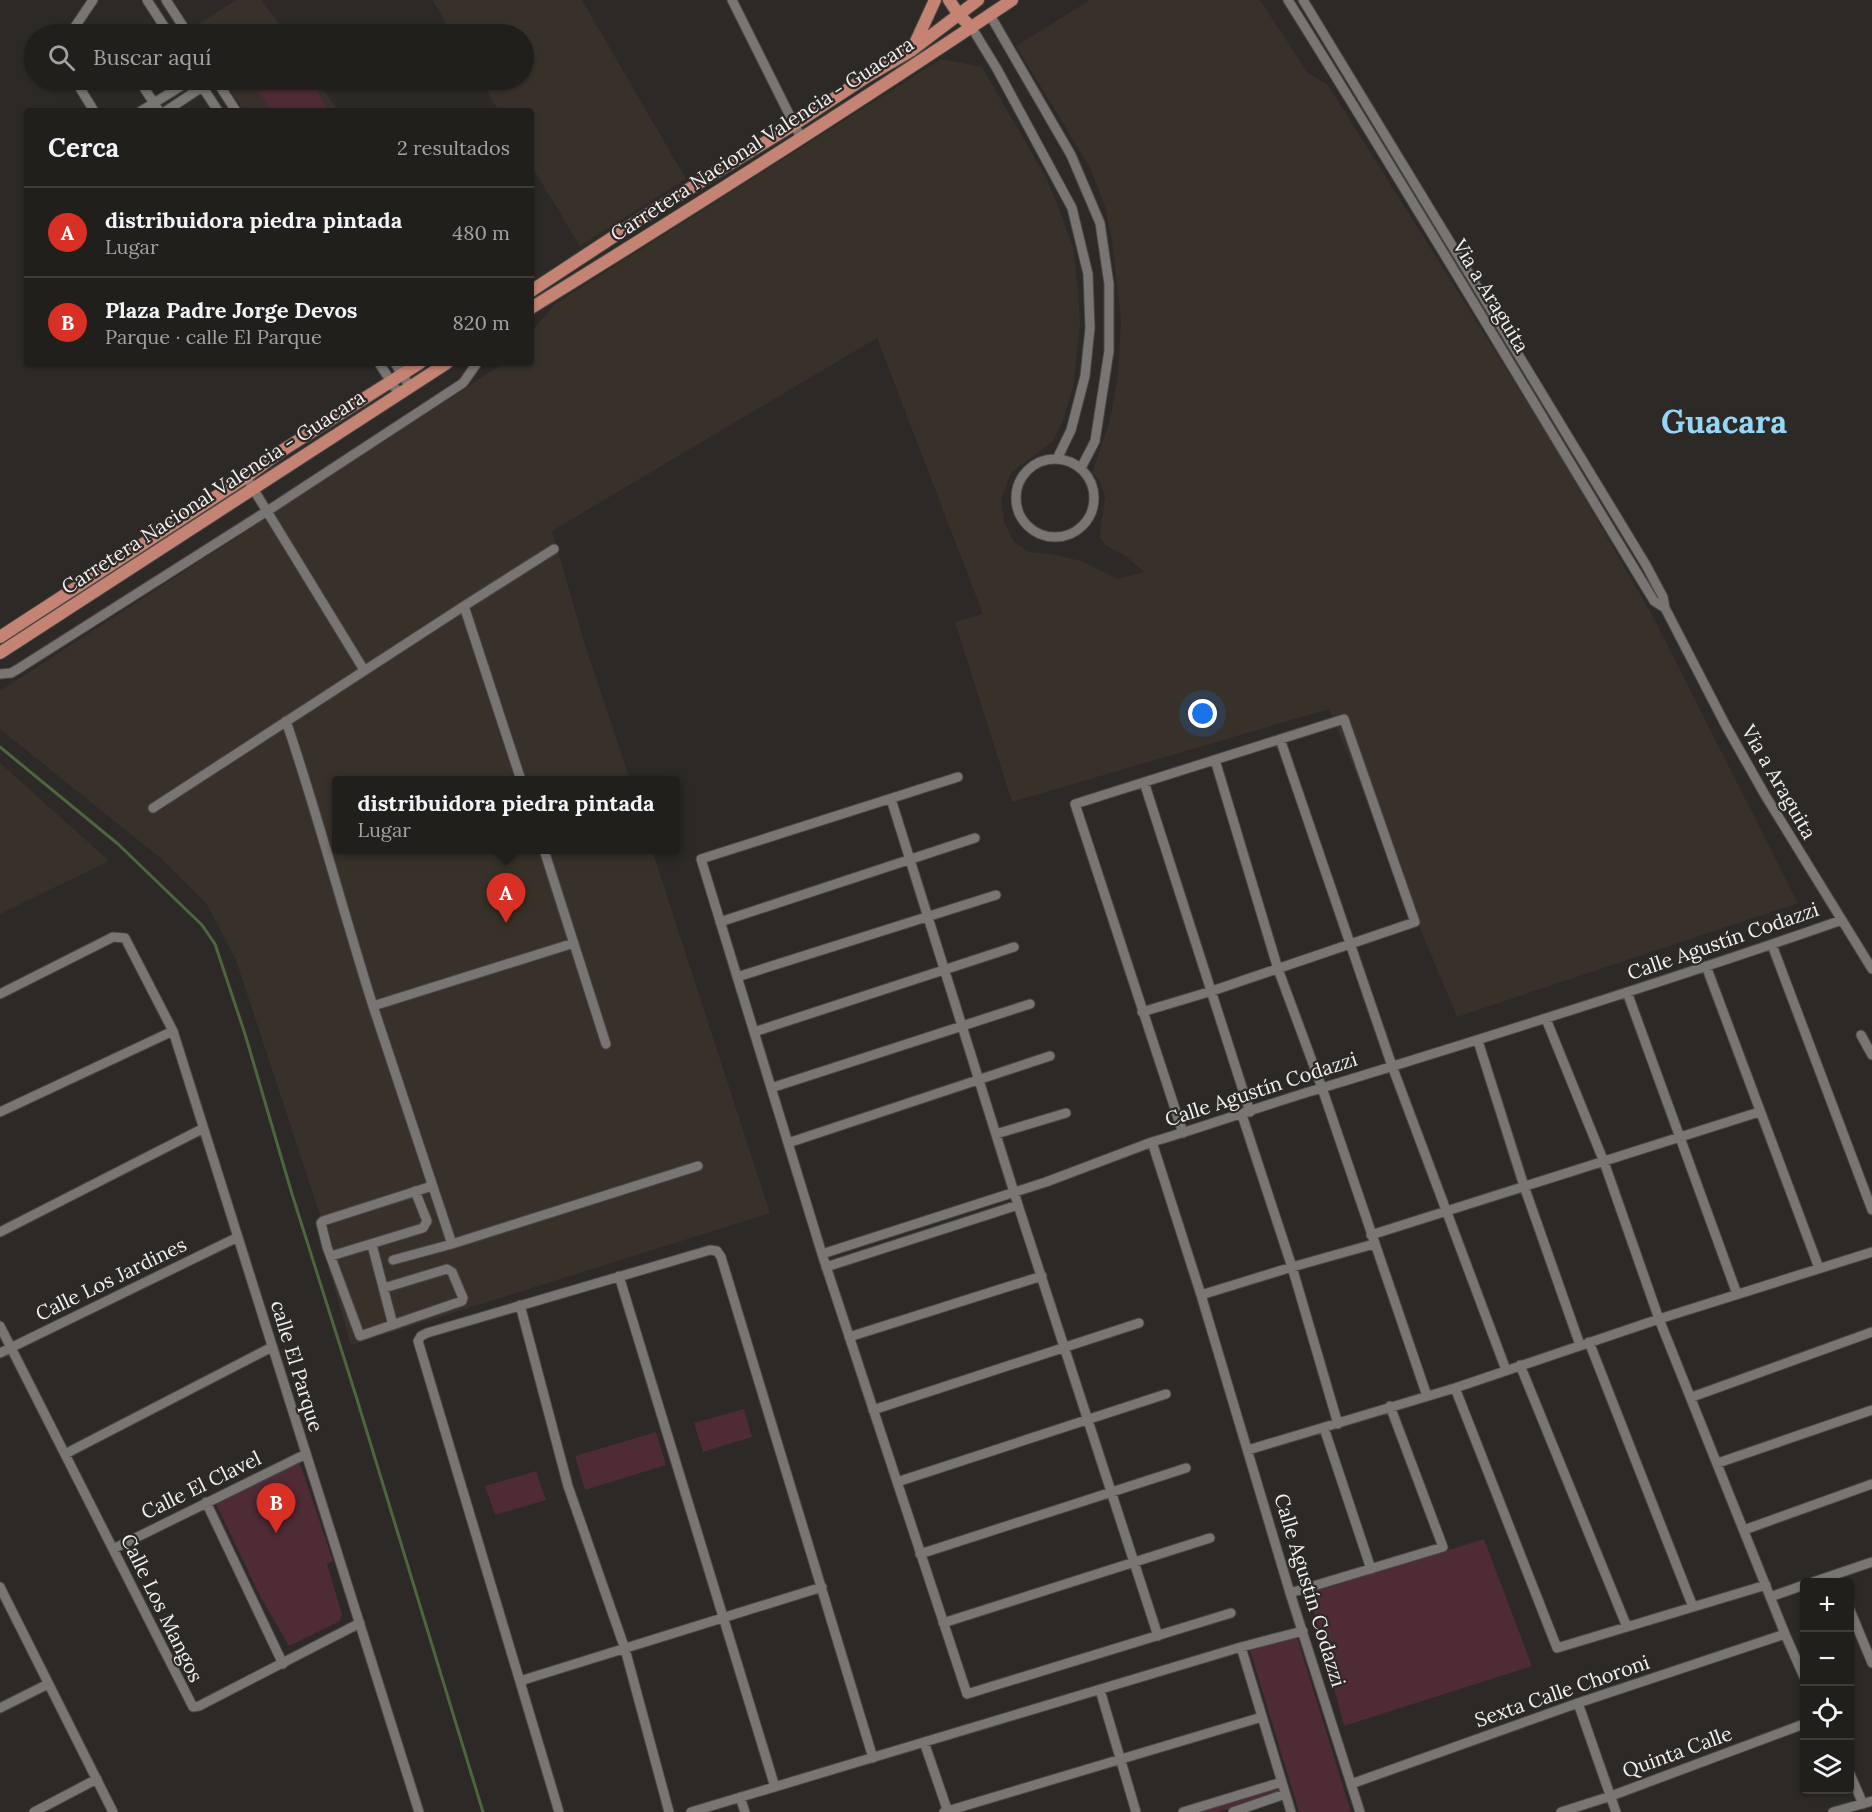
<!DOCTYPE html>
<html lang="es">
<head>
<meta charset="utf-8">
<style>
	body { margin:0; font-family:Lora,serif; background:#2d2c29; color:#f1f3f6 }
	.controls { position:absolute; right:18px; bottom:18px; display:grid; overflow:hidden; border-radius:6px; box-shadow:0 2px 4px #0004 }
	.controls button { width:54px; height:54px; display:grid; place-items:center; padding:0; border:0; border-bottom:2px solid #3e3d3b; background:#211f1c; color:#f1f3f6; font:30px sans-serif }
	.you { position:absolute; left:1203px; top:714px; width:21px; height:21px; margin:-15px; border:4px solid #fff; border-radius:50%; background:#1a73e8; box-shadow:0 0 0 9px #1a73e833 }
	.badge { display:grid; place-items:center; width:39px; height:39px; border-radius:50%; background:#d93025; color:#fff; font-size:20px; font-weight:700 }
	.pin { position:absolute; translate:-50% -50px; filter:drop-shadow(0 2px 3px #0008) }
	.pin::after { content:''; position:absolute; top:32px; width:21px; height:18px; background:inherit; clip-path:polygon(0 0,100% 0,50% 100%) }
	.popup { position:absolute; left:332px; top:776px; width:348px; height:78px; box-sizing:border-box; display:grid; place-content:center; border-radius:6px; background:#211f1c; filter:drop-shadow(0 2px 4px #0005); font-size:20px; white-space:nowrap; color:#a2a2a3 }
	.popup b { font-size:22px; color:#f1f3f6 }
	.popup::after { content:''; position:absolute; left:50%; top:100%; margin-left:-12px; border:12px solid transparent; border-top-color:#211f1c }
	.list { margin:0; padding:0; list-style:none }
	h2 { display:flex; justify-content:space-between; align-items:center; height:78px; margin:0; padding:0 24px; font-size:26px }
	h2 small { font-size:20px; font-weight:400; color:#a2a2a3 }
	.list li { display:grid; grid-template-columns:39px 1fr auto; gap:18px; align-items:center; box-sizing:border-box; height:90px; padding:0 24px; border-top:2px solid #3e3d3b }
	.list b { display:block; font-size:22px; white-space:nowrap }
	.list p { margin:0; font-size:20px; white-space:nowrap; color:#a2a2a3 }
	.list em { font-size:20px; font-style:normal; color:#a2a2a3 }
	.icon { flex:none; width:33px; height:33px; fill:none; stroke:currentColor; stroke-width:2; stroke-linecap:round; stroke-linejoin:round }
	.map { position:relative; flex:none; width:1872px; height:1812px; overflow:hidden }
	.search { position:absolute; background:#211f1c; box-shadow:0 2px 4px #0004; left:24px; top:24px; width:510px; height:66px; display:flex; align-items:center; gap:15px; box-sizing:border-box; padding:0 21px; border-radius:33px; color:#a2a2a3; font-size:22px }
	.panel { position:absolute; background:#211f1c; box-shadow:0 2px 4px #0004; left:24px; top:108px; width:510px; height:258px; border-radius:6px }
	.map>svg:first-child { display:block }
	.built { fill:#383129 }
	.green { fill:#4e2b35 }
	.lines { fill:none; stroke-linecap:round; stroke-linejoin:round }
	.stream { stroke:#4e663d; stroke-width:3 }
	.minor-casing { stroke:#494745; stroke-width:11 }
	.major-casing { stroke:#494745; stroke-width:14 }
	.minor { stroke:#797572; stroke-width:9 }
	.major { stroke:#c48373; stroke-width:12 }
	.labels { text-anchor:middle; stroke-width:4.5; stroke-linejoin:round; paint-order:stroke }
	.street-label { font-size:20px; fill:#f2f0ee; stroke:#2c2926 }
	.town-label { font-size:32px; font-weight:bold; fill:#95d6f7; stroke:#2c2926 }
</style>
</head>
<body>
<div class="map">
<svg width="1872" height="1812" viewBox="0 0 1872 1812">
	<rect width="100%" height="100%" fill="#2c2926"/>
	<path class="built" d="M 236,0 L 262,0 L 286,34 L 195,34 L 191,29 Z
		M 432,0 L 582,0 L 686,179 L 580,246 L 531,165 L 531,111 L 499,111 L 480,80 L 524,80 L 524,34 L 453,34 Z
		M 1090,0 L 1260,0 L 1308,73 L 1328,85 L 1553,443 L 1652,615 L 1798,903 L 1457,1017 L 1329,709 L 1012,802 L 955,622 L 983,614 L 877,338 L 552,531 L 587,651 L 630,780 L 336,780 L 336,850 L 652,850 L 770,1213 L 351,1345 L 316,1225 L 320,1215 L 236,960 L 207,904 L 158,856 L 0,729 L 0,691 L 504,363 L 531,363 L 531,332 L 555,304 L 941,59 L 982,67 L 1044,174 L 1055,198 L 1073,247 L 1078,290 L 1080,325 L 1073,387 L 1062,423 L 1052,442 L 1011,473 L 1001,499 L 1004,521 L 1014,542 L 1029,552 L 1051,554 L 1082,561 L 1117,579 L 1144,572 L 1127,557 L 1105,545 L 1100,537 L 1105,496 L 1100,481 L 1092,473 L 1110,420 L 1118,374 L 1121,320 L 1112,241 L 1105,207 L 1091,169 L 1016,46 Z
		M 223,80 L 317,80 L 338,111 L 244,111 Z
		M 0,763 L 109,861 L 0,914 Z"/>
	<path class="green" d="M 280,80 L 309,80 L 330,111 L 272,111 L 259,93 Z
		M 744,1409 L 752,1437 L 703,1452 L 694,1423 Z
		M 656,1432 L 666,1465 L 585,1490 L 575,1456 Z
		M 294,1462 L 299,1463 L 302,1469 L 333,1561 L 327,1564 L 342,1614 L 340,1621 L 289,1646 L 260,1596 L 216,1504 Z
		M 536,1471 L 546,1500 L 495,1515 L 485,1486 Z
		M 1484,1539 L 1532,1666 L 1344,1726 L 1309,1593 Z
		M 1297,1637 L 1351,1812 L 1299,1812 L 1250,1650 Z
		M 1278,1788 L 1279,1792 L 1219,1812 L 1200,1812 Z"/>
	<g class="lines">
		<path class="stream" d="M 0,747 L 118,844 L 202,925 L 215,944 L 245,1034 L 292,1194 L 356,1396 L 483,1812"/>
		<g class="minor-casing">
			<path id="minor" d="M 147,0 L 169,34
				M 166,0 L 188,34
				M 732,0 L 801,138
				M 1288,0 C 1413,199 1532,401 1654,601 L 1665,608
				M 1303,0 L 1646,565 L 1663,597 L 1665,608 L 1726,726 L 1765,795 L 1872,969
				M 990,15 L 1071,155 L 1100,223 L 1109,284 L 1109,351 L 1095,441 L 1081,468
				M 972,28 L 997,69 L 1072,208 L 1088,274 L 1090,328 L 1085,376 L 1071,430 L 1057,459
				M 109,32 L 110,34
				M 70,34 L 93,0
				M 75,80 L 94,111
				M 139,80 L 159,111
				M 198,80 L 218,111
				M 216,80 L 236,111
				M 141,111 L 191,80
				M 166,111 L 202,87
				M 379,363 L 399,394
				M 395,363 L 410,387
				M1016 498a39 39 0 1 1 78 0a39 39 0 1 1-78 0Z
				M 246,477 L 364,670
				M 464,606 L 554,549
				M 0,674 L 11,673 L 18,669 L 275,506 L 463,383 L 477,363
				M 286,721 C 318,815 343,912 373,1006 L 574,943
				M 1280,739 L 1392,1066 L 1506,1370
				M 1215,760 L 1278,969 L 1322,1088 L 1427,1396
				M 958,777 L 701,859 L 822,1254 L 967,1694 L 1231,1613
				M 1144,782 L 1250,1112
				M 891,799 L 1018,1205 L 1158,1636
				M 153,808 L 464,606 L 521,780
				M 544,850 L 606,1044
				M 720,922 L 975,838
				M 1772,945 L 1872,1210
				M 1706,966 L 1819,1268
				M 737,977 L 996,895
				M 1627,992 L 1737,1294
				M 0,994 L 113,937 L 125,938 L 173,1031 L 419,1812
				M 373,1006 L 452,1244 L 698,1166
				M 1142,1012 L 1212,991 L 1415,922 L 1344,719 L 1075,804 L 1183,1133
				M 1546,1019 L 1604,1162 L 1659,1319 L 1785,1634 L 1804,1677
				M 754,1032 L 1014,947
				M 1861,1035 L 1872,1055
				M 1478,1041 L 1524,1186 L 1580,1345
				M 771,1088 L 1030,1004
				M 0,1112 L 173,1031
				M 1242,1115 L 1292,1267 L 1338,1424
				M 996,1134 L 1066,1113
				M 788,1143 L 1050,1056
				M 0,1232 L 202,1129
				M 1371,1235 L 1759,1112
				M 372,1245 L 393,1325
				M 822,1254 L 1046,1182 L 1152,1142
				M 331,1256 L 423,1228 L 427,1221 L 415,1191
				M 393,1260 L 452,1244
				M 826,1267 L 1018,1205
				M 619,1276 L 775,1787
				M 384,1288 L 447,1269 L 452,1272 L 463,1298 L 462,1301 L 360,1336 L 327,1247 L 321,1223 L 323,1221 L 432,1186
				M 1201,1295 L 1292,1267 L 1374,1244
				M 520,1305 L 568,1486 L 625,1649 L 669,1812
				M 0,1326 L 193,1707 L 199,1706 L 360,1623
				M 849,1337 L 1042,1276
				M 1589,1342 L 1693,1607
				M 0,1353 L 238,1237
				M 1520,1365 L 1627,1627
				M 1455,1388 L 1557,1648 L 1766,1585
				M 1692,1397 L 1872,1332
				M 873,1410 L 1139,1323
				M 1324,1428 L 1371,1569
				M 1248,1450 L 1455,1388 L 1659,1319 L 1872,1252
				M 65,1454 L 272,1347
				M 1718,1463 L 1872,1410
				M 897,1482 L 1166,1394
				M 206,1502 L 283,1664
				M 1744,1530 L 1872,1484
				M 113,1549 L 306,1454
				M 920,1554 L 1186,1468
				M 1813,1582 L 1872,1562
				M 0,1587 L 113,1812
				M 1290,1593 L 1443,1547 L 1390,1406
				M 1770,1597 L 1804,1585
				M 1850,1610 L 1872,1663
				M 943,1623 L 1210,1538
				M 1241,1647 L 1291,1812
				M 520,1681 L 822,1587
				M 1100,1690 L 1136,1812
				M 1578,1703 L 1616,1812
				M 0,1708 L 48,1684
				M 924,1742 L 948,1812
				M 1850,1774 L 1863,1804
				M 1351,1784 L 1578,1703 L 1785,1634
				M 740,1797 L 745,1812
				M 34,1812 L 97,1779
				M 559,1812 L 418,1341 L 421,1336 L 427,1333 L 710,1250 L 717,1251 L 721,1257 L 873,1758
				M 691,1812 L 1241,1647 L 1303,1631
				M 944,1812 L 1262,1717
				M 1183,1812 L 1282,1782
				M 1233,1812 L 1285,1794
				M 1360,1812 L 1290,1593 L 1201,1295 L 1152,1142 C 1210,1125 1267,1104 1325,1087 C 1498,1034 1671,980 1842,920
				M 1561,1812 L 1611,1796 L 1804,1724
				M 1833,1812 L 1872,1801"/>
		</g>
		<g class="major-casing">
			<path id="major" d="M 949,0 L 959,15 L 972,28
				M 913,48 L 935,0
				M 531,291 L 645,216 L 795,124 L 868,76 L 912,50 L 978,0
				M 531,308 C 693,208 854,106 1012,0
				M 0,637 L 246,477 L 283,450 L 420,363
				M 0,653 L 447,363"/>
		</g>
		<use href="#minor" class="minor"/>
		<use href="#major" class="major"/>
	</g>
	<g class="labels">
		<g class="street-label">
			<text transform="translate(762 139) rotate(-33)" y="7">Carretera Nacional Valencia - Guacara</text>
			<text transform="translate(1491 296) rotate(59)" y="7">Via a Araguita</text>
			<text transform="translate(213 492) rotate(-33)" y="7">Carretera Nacional Valencia - Guacara</text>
			<text transform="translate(1779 782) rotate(60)" y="7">Via a Araguita</text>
			<text transform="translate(1723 941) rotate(-19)" y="7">Calle Agustín Codazzi</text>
			<text transform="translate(1261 1089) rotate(-18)" y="7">Calle Agustín Codazzi</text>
			<text transform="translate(111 1279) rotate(-26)" y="7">Calle Los Jardines</text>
			<text transform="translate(297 1366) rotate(73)" y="7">calle El Parque</text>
			<text transform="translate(201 1485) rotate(-26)" y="7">Calle El Clavel</text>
			<text transform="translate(1310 1590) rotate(73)" y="7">Calle Agustín Codazzi</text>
			<text transform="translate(162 1608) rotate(64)" y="7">Calle Los Mangos</text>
			<text transform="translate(1562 1691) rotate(-19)" y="7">Sexta Calle Choroni</text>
			<text transform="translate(1677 1752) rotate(-20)" y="7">Quinta Calle</text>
		</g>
		<g class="town-label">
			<text x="1724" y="433">Guacara</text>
		</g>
	</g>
</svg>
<div class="controls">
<button>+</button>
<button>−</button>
<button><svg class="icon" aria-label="locate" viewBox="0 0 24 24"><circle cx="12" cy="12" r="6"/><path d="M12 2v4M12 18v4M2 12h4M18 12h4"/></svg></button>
<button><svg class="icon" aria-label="layers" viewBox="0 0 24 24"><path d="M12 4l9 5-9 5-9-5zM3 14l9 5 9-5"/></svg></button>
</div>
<div class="you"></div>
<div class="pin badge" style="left:506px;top:923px">A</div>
<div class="popup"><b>distribuidora piedra pintada</b>Lugar</div>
<div class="pin badge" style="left:276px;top:1533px">B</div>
<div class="search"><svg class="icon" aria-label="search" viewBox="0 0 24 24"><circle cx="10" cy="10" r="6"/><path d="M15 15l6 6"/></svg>Buscar aquí</div>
<section class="panel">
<h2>Cerca<small>2 resultados</small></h2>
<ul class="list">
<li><span class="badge">A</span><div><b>distribuidora piedra pintada</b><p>Lugar</p></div><em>480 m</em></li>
<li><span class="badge">B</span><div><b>Plaza Padre Jorge Devos</b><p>Parque · calle El Parque</p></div><em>820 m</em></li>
</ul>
</section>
</div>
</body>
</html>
